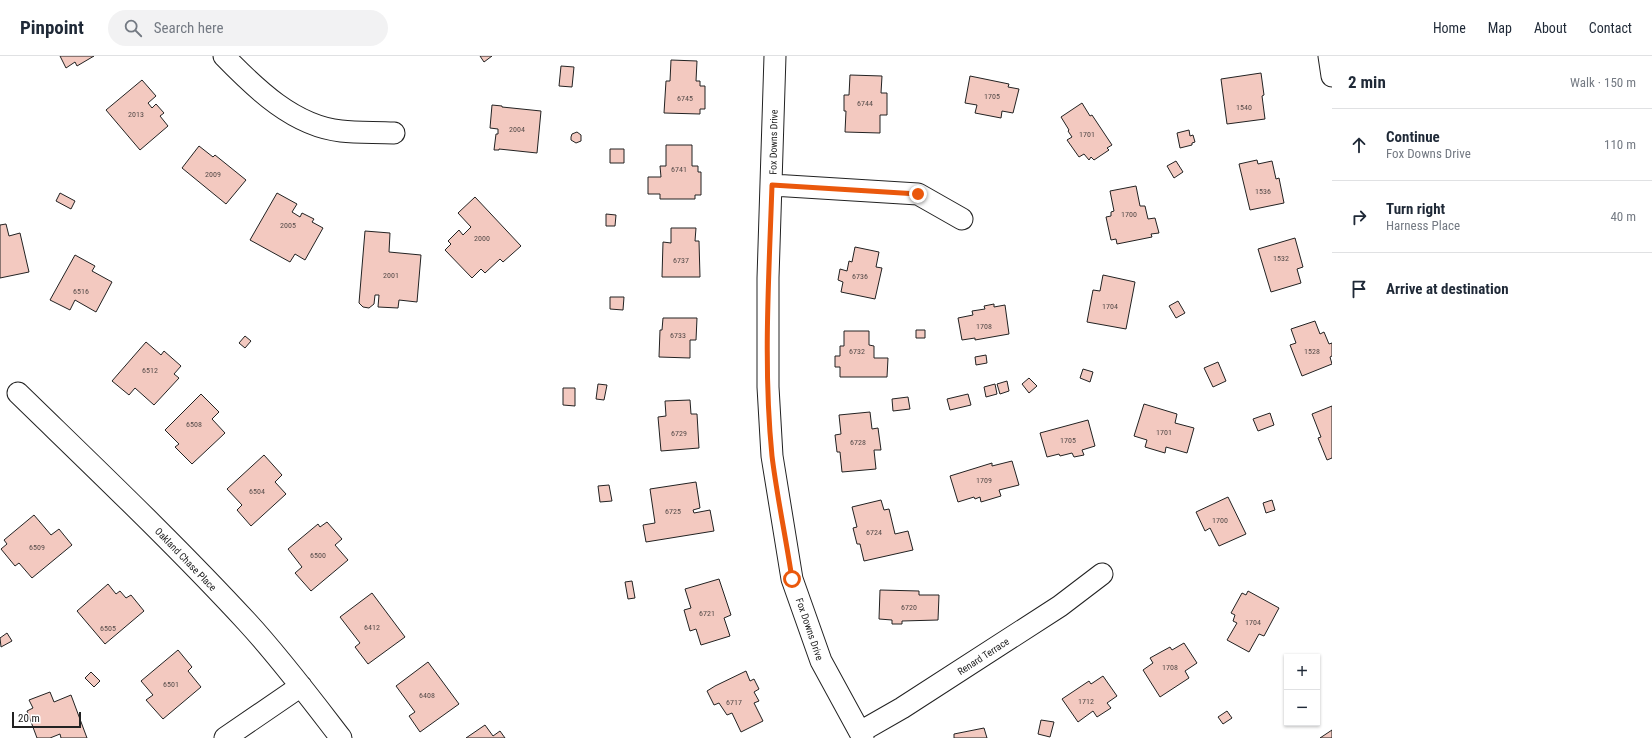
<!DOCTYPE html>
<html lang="en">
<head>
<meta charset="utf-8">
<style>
	body { margin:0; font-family:"Roboto Condensed",sans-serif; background:#f2f2f3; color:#1f2937 }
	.controls { position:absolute; right:12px; bottom:12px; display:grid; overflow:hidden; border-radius:0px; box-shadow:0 1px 3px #0004 }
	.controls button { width:36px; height:36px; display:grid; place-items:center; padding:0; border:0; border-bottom:1px solid #e0e1e3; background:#fff; color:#1f2937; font:20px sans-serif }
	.scale { position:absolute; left:12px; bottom:10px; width:69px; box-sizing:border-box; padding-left:4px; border:2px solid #222; border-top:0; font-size:11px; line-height:14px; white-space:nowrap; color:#222; -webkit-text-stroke:3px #fff; paint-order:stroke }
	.stop { position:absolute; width:12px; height:12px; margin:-9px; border:3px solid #ea580c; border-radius:50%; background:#fff }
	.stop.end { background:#ea580c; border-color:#fff; box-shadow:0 1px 4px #0008 }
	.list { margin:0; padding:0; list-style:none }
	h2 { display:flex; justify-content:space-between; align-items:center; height:52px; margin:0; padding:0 16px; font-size:17px }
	h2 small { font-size:13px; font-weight:400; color:#747a83 }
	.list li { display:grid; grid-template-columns:26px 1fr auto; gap:12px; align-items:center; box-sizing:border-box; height:72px; padding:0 16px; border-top:1px solid #e0e1e3 }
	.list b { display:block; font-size:15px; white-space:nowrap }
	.list p { margin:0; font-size:13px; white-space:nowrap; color:#747a83 }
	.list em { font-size:13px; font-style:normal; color:#747a83 }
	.icon { flex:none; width:22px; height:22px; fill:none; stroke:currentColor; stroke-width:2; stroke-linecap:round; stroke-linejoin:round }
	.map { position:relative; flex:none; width:1332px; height:682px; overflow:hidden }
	header { display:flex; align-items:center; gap:24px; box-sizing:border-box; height:56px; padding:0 20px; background:#fff; border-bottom:1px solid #e0e1e3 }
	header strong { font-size:19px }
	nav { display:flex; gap:22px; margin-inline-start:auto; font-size:14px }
	.search { width:280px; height:36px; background:#f2f2f3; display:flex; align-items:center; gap:10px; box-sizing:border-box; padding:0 14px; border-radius:22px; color:#747a83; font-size:15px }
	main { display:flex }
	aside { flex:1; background:#fff }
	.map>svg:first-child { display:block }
	.building { fill:#f3c9c0; stroke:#222 }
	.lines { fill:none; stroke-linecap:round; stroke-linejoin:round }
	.minor-casing { stroke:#222; stroke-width:23 }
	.minor { stroke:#fff; stroke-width:21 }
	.route { stroke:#ea580c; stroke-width:5 }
	.labels { text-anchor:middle; stroke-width:3; stroke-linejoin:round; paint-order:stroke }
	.number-label { font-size:8px; fill:#564c4a }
	.street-label { font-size:10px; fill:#222; stroke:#fff }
</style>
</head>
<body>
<header>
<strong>Pinpoint</strong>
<div class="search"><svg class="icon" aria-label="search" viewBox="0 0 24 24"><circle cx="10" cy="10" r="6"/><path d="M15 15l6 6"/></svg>Search here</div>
<nav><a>Home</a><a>Map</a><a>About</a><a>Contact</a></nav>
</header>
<main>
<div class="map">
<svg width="1332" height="682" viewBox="0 0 1332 682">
	<rect width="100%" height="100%" fill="#fff"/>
	<path class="building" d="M 60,0 L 94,0 L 77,10 L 75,6 L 66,12 Z
		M 480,0 L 492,0 L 484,6 Z
		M 671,4 L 697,5 L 696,25 L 700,25 L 700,30 L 705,30 L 705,53 L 700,53 L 700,58 L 664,57 L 666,25 L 670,25 Z
		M 561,10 L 574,11 L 572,31 L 559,30 Z
		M 1261,17 L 1264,39 L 1262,40 L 1265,63 L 1227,68 L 1221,23 Z
		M 850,19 L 882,20 L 881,37 L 887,37 L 887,59 L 880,59 L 880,77 L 845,76 L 846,55 L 844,55 L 844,39 L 849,39 Z
		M 970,20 L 1009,28 L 1008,31 L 1019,33 L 1013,57 L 1002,55 L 1001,62 L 975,57 L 977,49 L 965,47 Z
		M 142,24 L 156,40 L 148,47 L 152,52 L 156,48 L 164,57 L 160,60 L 168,70 L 140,94 L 106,54 Z
		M 1082,47 L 1090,60 L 1092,59 L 1112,89 L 1107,92 L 1109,94 L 1094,104 L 1091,101 L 1089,104 L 1084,98 L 1079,101 L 1067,84 L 1072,81 L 1068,75 L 1069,74 L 1061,61 Z
		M 492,49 L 502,50 L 502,51 L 541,55 L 537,97 L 499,93 L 499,94 L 494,94 L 496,78 L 498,78 L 498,73 L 490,72 Z
		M 1189,74 L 1190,80 L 1193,79 L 1195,86 L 1192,87 L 1192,89 L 1180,92 L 1177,77 Z
		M 577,76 L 581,79 L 581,85 L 576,87 L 571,84 L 571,81 L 572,78 Z
		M 666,89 L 692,89 L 692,110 L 698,110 L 698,116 L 701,116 L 701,139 L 695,139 L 695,143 L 660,143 L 660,138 L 648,138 L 648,121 L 661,121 L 660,110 L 666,110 Z
		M 199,90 L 213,101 L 215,99 L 246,124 L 226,148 L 182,112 Z
		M 610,93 L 624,93 L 624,107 L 610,107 Z
		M 1257,104 L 1258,108 L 1272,105 L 1276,123 L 1279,122 L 1284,147 L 1250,154 L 1239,108 Z
		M 1176,105 L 1183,116 L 1174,122 L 1167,110 Z
		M 1136,130 L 1140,150 L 1145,150 L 1148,163 L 1155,162 L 1159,177 L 1151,178 L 1152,181 L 1117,188 L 1116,183 L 1111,184 L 1106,161 L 1111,160 L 1111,156 L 1114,155 L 1110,135 Z
		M 60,137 L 75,145 L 71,153 L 56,145 Z
		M 277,137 L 297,148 L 292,156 L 300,161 L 302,157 L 314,163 L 312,166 L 323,172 L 305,204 L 295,198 L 290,206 L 250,184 Z
		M 475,141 L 521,190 L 503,206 L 500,203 L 485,217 L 481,213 L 472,222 L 445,194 L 451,188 L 448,185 L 459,174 L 463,179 L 471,171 L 458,157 Z
		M 606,158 L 616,159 L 615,170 L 606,170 Z
		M 6,168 L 9,180 L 20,177 L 29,216 L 0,222 L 0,169 Z
		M 671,172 L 696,172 L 695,185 L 699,185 L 700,221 L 662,221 L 663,186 L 671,187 Z
		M 365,175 L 390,177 L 389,196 L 421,199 L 417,246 L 399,244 L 398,252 L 378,251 L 379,239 L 375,239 L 374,248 L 369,252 L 363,251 L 359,247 Z
		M 1295,182 L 1303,211 L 1297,213 L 1301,227 L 1271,236 L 1258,193 Z
		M 855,191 L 879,196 L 876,211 L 882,212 L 875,243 L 841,236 L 843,226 L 838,224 L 840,213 L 847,215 L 849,205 L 852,206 Z
		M 75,199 L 95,210 L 92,215 L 112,226 L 96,256 L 75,244 L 70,254 L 50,244 Z
		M 1103,219 L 1135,226 L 1126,273 L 1087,266 L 1093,234 L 1100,235 Z
		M 610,241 L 624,241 L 623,254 L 610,253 Z
		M 1178,245 L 1185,257 L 1176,262 L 1169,250 Z
		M 994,248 L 994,251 L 1005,249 L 1009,278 L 975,284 L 975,282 L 962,284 L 958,262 L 973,259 L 972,255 L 985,253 L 984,250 Z
		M 663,262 L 697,262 L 696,284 L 690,284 L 690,302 L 659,301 L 660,274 L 662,274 Z
		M 1315,265 L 1320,278 L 1324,276 L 1329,288 L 1332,287 L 1332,300 L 1330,301 L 1332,308 L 1302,320 L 1290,289 L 1296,287 L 1291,273 Z
		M 916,274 L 925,274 L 925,282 L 916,282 Z
		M 844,275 L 869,275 L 869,289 L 874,290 L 874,302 L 888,302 L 887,321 L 840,321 L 840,311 L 835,311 L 835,300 L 840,300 L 840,290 L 844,290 Z
		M 245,280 L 251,285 L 245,292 L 239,287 Z
		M 146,286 L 161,299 L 164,295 L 181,310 L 174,318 L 179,322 L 154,349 L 135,332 L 129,339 L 112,325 Z
		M 986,299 L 987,307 L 976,309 L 975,301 Z
		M 1218,306 L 1226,325 L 1213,331 L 1204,312 Z
		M 1083,313 L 1093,316 L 1090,326 L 1080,322 Z
		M 1029,322 L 1037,330 L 1029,337 L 1022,328 Z
		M 1007,325 L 1009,335 L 1000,338 L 997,328 Z
		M 598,328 L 607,329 L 604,344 L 596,343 Z
		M 995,328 L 997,338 L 986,341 L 984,331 Z
		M 563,332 L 575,332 L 575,350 L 563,349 Z
		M 201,338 L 219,356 L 212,363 L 225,377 L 192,408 L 175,391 L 179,388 L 165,374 Z
		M 968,338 L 971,349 L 950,354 L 947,343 Z
		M 908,341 L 910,353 L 893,355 L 892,343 Z
		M 690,344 L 691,358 L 697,358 L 699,392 L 661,395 L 658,361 L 666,360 L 665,345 Z
		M 1144,348 L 1177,358 L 1175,367 L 1194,372 L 1187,397 L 1166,391 L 1165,397 L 1145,391 L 1147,384 L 1134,380 Z
		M 1332,350 L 1332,402 L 1327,404 L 1318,382 L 1321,381 L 1312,358 Z
		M 870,356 L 872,373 L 878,372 L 881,394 L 874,394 L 876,413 L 842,416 L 840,396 L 837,396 L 835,379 L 841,378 L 839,359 Z
		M 1270,357 L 1274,369 L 1258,375 L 1253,363 Z
		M 1088,364 L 1095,390 L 1082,394 L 1084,399 L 1074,401 L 1072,397 L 1060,400 L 1059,398 L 1047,401 L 1040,377 Z
		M 264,399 L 282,419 L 275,426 L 286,438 L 251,470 L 237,454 L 242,449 L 227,433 Z
		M 1012,405 L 1019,429 L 999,434 L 1001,440 L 981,446 L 980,441 L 975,443 L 974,441 L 958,446 L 950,420 L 992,407 L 992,410 Z
		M 696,426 L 700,452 L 693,454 L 694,457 L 710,454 L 714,475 L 646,486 L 643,469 L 655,467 L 650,433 Z
		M 609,429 L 612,445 L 600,446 L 598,430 Z
		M 1228,441 L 1246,478 L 1219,490 L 1210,472 L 1205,475 L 1196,456 Z
		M 881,444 L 884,454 L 889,453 L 895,478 L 908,475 L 913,494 L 864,505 L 860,488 L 857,488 L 853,472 L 857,471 L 852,451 Z
		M 1272,444 L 1275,454 L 1266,457 L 1263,447 Z
		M 34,459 L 51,479 L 59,473 L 72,489 L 32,522 L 19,507 L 15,510 L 1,493 L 7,488 L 4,484 Z
		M 327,466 L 342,483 L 335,489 L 348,504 L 311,535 L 295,517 L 302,511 L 288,493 L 318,468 L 320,471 Z
		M 719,523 L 731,559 L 724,562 L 730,580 L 701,589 L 696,573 L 690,575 L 684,554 L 691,552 L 685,533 Z
		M 632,525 L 635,542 L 628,543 L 625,526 Z
		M 108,528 L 116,538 L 120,535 L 126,542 L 131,539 L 144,555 L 105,588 L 77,555 Z
		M 880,534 L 919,535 L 919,539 L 939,539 L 938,564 L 902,565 L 902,568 L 892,568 L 892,564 L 879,563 Z
		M 1248,535 L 1279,552 L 1264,580 L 1259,578 L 1249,596 L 1227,584 L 1237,567 L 1233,565 L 1235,559 L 1231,557 L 1242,537 L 1246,539 Z
		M 372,537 L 405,581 L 368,608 L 355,591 L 360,587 L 340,561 Z
		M 7,577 L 12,585 L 1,591 L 0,582 Z
		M 1184,587 L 1197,607 L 1185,615 L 1189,622 L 1160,641 L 1143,614 L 1153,607 L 1150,602 L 1170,591 L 1172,594 Z
		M 178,594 L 192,611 L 188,615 L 201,631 L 163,663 L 146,644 L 153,639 L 141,625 Z
		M 428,606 L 459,648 L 420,676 L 409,660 L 415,656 L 396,630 Z
		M 746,615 L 750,625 L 754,623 L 759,633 L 754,636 L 759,645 L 754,647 L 763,665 L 741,676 L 732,657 L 727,659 L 719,647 L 714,649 L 707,635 L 715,630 Z
		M 91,616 L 100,625 L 94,631 L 85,622 Z
		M 1103,620 L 1117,640 L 1107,647 L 1111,652 L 1097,661 L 1093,655 L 1078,666 L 1062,643 L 1089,625 L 1091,628 Z
		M 50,636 L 54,646 L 71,639 L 87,682 L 61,682 L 60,678 L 50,682 L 37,682 L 27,655 L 33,652 L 29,644 Z
		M 1227,655 L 1232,662 L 1223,668 L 1218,661 Z
		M 1041,664 L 1054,666 L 1050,681 L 1038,678 Z
		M 485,669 L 493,680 L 500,675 L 505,682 L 466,682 Z
		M 984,672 L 987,682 L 954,682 L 954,678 Z
		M 1332,674 L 1332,682 L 1320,682 Z"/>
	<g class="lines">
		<g class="minor-casing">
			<path id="minor" d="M 224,0 C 256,33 294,70 341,75 C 358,77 376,76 394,77
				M 775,0 L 768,222 L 768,331 L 772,400 L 792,523 L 821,605 L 863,682
				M 1329,0 L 1332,20
				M 772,129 L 918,138 L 962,163
				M 18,337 C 95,412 174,487 247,566 C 281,603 311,643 341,682
				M 860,676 L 902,652 L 1060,550 L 1102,518
				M 225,682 L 301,630"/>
		</g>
		<use href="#minor" class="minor"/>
	</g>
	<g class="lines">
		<path class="route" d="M 792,523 C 786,482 777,441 772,400 C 763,310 769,219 772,129 L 918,138"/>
	</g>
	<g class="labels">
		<g class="number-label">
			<text x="992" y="43">1705</text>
			<text x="685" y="45">6745</text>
			<text x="865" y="50">6744</text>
			<text x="1244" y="54">1540</text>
			<text x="136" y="61">2013</text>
			<text x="517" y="76">2004</text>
			<text x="1087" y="81">1701</text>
			<text x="679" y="116">6741</text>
			<text x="213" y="121">2009</text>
			<text x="1263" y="138">1536</text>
			<text x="1129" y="161">1700</text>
			<text x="288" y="172">2005</text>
			<text x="482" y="185">2000</text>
			<text x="1281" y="205">1532</text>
			<text x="681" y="207">6737</text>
			<text x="391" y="222">2001</text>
			<text x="860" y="223">6736</text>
			<text x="81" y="238">6516</text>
			<text x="1110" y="253">1704</text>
			<text x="984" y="273">1708</text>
			<text x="678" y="282">6733</text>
			<text x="857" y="298">6732</text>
			<text x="1312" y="298">1528</text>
			<text x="150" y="317">6512</text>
			<text x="194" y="371">6508</text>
			<text x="1164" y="379">1701</text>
			<text x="679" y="380">6729</text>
			<text x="1068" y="387">1705</text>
			<text x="858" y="389">6728</text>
			<text x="984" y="427">1709</text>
			<text x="257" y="438">6504</text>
			<text x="673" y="458">6725</text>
			<text x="1220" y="467">1700</text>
			<text x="874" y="479">6724</text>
			<text x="37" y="494">6509</text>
			<text x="318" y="502">6500</text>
			<text x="909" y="554">6720</text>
			<text x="707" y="560">6721</text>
			<text x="1253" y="569">1704</text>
			<text x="372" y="574">6412</text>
			<text x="108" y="575">6505</text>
			<text x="1170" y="614">1708</text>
			<text x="171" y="631">6501</text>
			<text x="427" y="642">6408</text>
			<text x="1086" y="648">1712</text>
			<text x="734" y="649">6717</text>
		</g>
		<g class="street-label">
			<text transform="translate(773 86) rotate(-89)" y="4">Fox Downs Drive</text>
			<text transform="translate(186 503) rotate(46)" y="4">Oakland Chase Place</text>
			<text transform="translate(810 573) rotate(71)" y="4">Fox Downs Drive</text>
			<text transform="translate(983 600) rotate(-33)" y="4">Renard Terrace</text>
		</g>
	</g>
</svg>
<div class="controls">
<button>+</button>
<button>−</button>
</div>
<div class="scale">20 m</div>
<div class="stop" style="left:792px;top:523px"></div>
<div class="stop end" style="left:918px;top:138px"></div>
</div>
<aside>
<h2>2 min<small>Walk · 150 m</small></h2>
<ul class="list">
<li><svg class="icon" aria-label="ahead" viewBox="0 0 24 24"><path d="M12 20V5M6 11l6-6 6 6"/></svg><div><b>Continue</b><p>Fox Downs Drive</p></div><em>110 m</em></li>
<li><svg class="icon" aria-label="right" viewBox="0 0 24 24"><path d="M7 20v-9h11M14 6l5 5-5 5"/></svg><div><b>Turn right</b><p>Harness Place</p></div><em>40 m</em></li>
<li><svg class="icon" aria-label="arrive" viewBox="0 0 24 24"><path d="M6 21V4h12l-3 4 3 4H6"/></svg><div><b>Arrive at destination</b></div></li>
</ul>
</aside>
</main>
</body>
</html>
